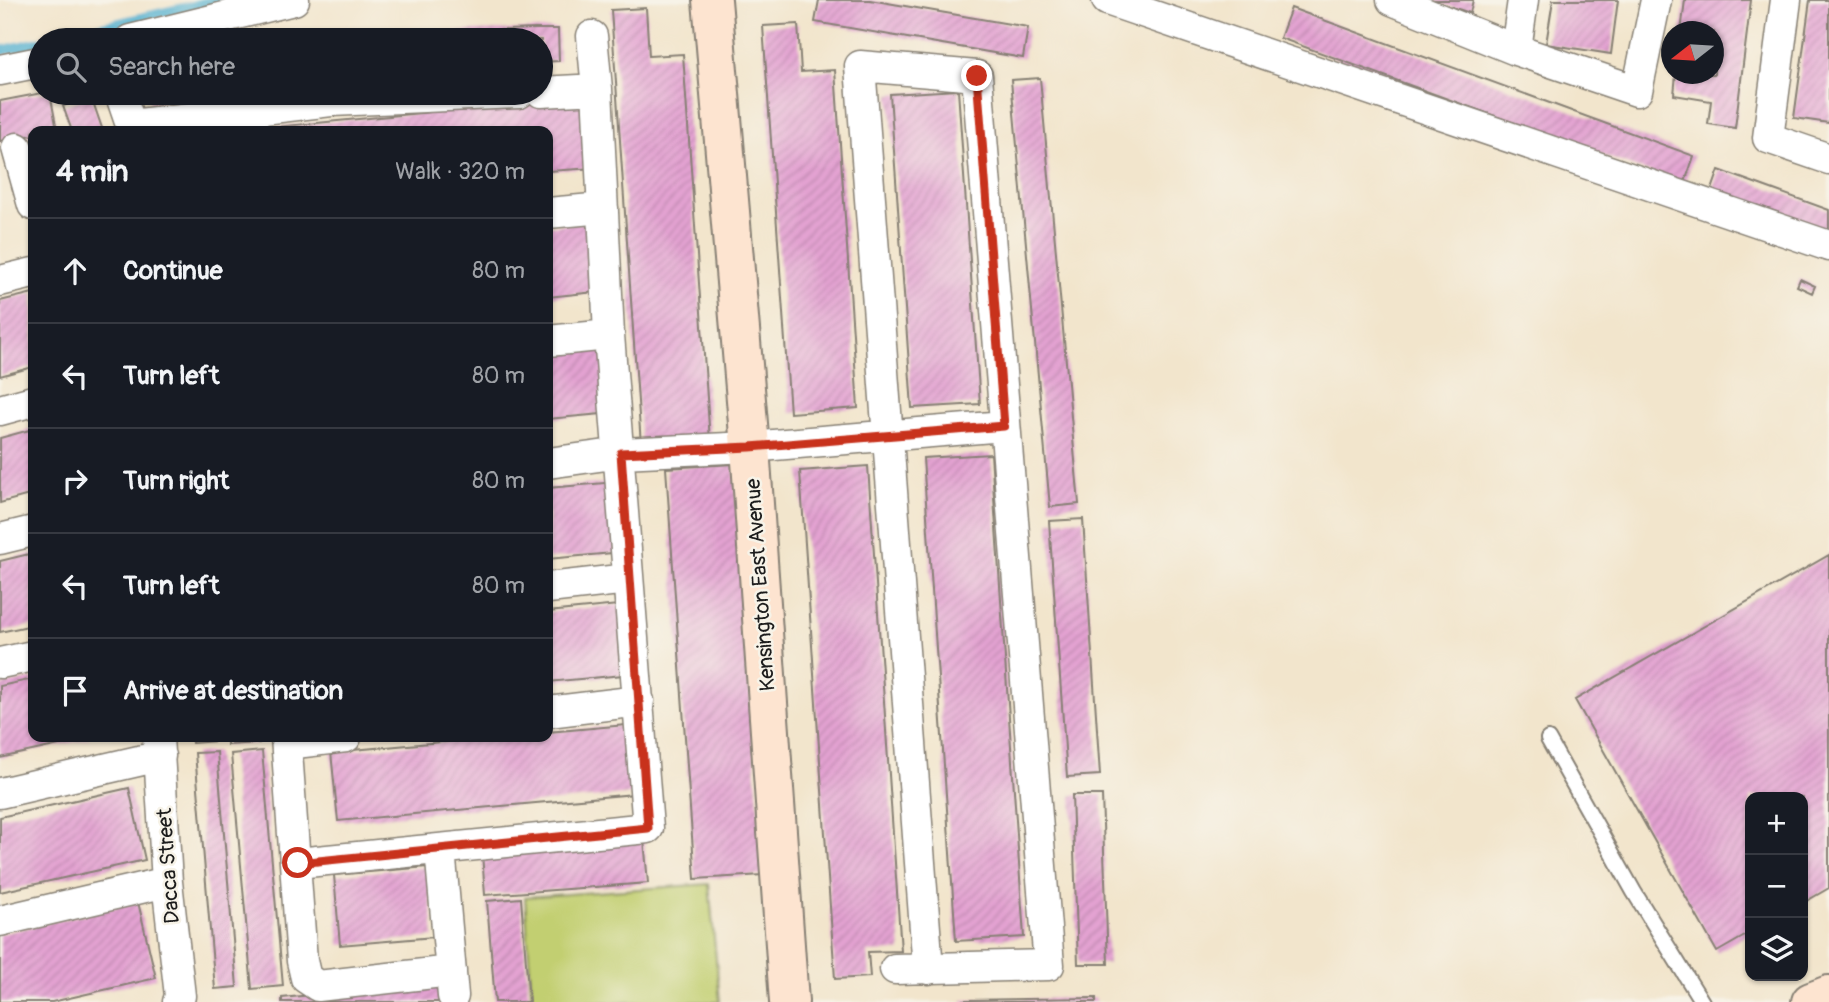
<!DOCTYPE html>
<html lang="en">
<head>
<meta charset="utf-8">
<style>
	body { margin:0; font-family:Pangolin,sans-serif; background:#20242c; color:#f1f3f6 }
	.controls { position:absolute; right:21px; bottom:21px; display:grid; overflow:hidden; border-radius:14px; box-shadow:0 2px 5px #0004 }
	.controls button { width:63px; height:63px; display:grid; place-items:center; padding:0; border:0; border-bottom:2px solid #363941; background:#171b24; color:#f1f3f6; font:35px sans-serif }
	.compass { position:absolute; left:1661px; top:21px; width:63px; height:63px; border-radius:50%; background:#171b24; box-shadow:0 2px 5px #0004; rotate:253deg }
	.stop { position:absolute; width:21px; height:21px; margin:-16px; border:5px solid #c8321e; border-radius:50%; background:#fff }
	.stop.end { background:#c8321e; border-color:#fff; box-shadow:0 2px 7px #0008 }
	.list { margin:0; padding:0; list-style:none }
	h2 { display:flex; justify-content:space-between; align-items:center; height:91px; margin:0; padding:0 28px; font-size:30px }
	h2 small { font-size:23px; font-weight:400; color:#9ea1a6 }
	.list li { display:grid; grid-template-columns:46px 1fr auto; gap:21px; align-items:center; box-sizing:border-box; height:105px; padding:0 28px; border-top:2px solid #363941 }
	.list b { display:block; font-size:26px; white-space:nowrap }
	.list em { font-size:23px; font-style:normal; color:#9ea1a6 }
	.icon { flex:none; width:38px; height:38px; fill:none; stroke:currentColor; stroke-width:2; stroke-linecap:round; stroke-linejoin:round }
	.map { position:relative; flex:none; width:1829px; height:1002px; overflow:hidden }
	.search { position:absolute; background:#171b24; box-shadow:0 2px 5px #0004; left:28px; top:28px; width:525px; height:77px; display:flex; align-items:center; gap:18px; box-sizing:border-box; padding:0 24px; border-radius:38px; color:#9ea1a6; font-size:26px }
	.panel { position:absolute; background:#171b24; box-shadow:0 2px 5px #0004; left:28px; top:126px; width:525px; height:616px; border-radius:14px }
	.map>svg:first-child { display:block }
	.park { fill:#c2cf71; stroke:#6f7646; stroke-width:2 }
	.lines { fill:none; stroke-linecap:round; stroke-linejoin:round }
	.stream { stroke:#50afcf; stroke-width:10 }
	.building { fill:url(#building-hatch) }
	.lane-casing { stroke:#878074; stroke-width:18 }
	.street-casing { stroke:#878074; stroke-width:33 }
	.secondary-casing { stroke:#878074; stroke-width:42 }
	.lane { stroke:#fff; stroke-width:14 }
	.street { stroke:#fff; stroke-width:30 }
	.secondary { stroke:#fde4d0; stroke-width:38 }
	.route { stroke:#c8321e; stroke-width:9 }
	.labels { text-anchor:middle; stroke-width:5; stroke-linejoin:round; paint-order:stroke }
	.street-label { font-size:21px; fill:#1c1c1c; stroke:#f7f3e8 }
</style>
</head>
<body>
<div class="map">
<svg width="1829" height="1002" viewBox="0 0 1829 1002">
	<defs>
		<pattern id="building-hatch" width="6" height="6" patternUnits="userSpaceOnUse" patternTransform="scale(1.75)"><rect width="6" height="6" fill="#e3a2d1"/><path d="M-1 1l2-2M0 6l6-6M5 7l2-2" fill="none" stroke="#c28bb3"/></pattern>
	</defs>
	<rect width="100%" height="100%" fill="#f7f3e8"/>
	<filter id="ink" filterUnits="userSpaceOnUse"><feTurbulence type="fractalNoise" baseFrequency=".0143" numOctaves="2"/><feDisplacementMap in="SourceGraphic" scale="14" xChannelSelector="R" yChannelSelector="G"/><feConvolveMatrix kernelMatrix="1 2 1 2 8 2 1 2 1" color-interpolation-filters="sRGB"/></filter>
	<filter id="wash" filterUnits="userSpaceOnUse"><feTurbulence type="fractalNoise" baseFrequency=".00686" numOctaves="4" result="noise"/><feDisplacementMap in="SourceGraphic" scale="28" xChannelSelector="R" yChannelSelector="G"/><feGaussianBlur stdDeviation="1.57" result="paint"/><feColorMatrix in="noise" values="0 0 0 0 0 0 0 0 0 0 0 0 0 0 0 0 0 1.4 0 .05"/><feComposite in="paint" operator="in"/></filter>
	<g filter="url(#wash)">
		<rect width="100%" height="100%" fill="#f2e5cc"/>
		<path class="park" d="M 709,884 L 720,1002 L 532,1002 L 525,897 Z"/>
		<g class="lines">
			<path class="stream" d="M 46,40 L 217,0
				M 0,51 L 40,42"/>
		</g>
		<g id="blocks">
			<path class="building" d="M 819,0 L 870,0 L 1028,27 L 1023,58 L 815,22 Z
				M 1431,0 L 1473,0 L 1470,13 Z
				M 1553,0 L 1618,0 L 1611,54 L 1546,44 Z
				M 1685,0 L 1751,0 L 1735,128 L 1708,124 L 1711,101 L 1674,95 L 1676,74 L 1714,74 L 1714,32 L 1681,32 Z
				M 1810,0 L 1829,0 L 1829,123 L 1794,118 Z
				M 646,8 L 649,56 L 683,54 L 710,441 L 641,445 L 611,10 Z
				M 1291,8 L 1694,156 L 1684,185 L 1280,38 Z
				M 798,24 L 801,72 L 835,70 L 858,408 L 790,413 L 763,26 Z
				M 535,29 L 558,29 L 559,61 L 541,62 L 541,40 L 322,40 L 322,36 Z
				M 1040,78 L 1079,504 L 1050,507 L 1011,80 Z
				M 958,90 L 980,404 L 912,408 L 890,94 Z
				M 42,93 L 50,93 L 57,130 L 33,131 L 33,135 L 0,141 L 0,101 Z
				M 148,93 L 199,93 L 199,94 L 150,103 Z
				M 91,96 L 103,131 L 72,131 L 63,106 Z
				M 588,97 L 595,168 L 548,171 L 548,131 L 232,131 Z
				M 1719,170 L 1829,210 L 1829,243 L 1708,201 Z
				M 588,222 L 595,292 L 548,297 L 548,226 Z
				M 1800,279 L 1815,286 L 1812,293 L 1797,286 Z
				M 33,293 L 33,367 L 0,376 L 0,301 Z
				M 605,344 L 612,413 L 548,419 L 548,349 Z
				M 33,429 L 33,494 L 0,503 L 0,438 Z
				M 991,454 L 1024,937 L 956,941 L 923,458 Z
				M 734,464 L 763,875 L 695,879 L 666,468 Z
				M 868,466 L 901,951 L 868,952 L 870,977 L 835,979 L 800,471 Z
				M 616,482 L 623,552 L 548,559 L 548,488 Z
				M 1083,519 L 1100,775 L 1067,777 L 1049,521 Z
				M 33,553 L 33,625 L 0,632 L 0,561 Z
				M 1829,555 L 1829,888 L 1803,903 L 1803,797 L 1750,797 L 1750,933 L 1717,952 L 1575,700 Z
				M 628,604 L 634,674 L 548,682 L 548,612 Z
				M 33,679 L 33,737 L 91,738 L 0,758 L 0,686 Z
				M 637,724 L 645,793 L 338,821 L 331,752 L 497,737 L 548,737 L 548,732 Z
				M 191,737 L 215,737 L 216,741 L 192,743 Z
				M 227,737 L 258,737 L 259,743 L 227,745 Z
				M 262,751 L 283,986 L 252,989 L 231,754 Z
				M 217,752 L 237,987 L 215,989 L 195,753 Z
				M 129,788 L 145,860 L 0,892 L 0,817 Z
				M 1072,795 L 1102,795 L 1108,964 L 1078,964 Z
				M 644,840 L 648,883 L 485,895 L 482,853 Z
				M 428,867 L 434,937 L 340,945 L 334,875 Z
				M 521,898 L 529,1002 L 495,1002 L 487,901 Z
				M 138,902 L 156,978 L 52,1002 L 0,1002 L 0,934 Z
				M 442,982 L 444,1002 L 282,1002 L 282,998 Z
				M 1096,998 L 1096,1002 L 963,1002 L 963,1000 Z"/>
		</g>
	</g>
	<g filter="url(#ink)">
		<use href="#blocks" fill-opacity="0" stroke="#878074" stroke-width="2"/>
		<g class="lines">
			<g class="lane-casing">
				<path id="lane" d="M 1548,739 L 1634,892 L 1702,1002"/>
			</g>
			<g class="street-casing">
				<path id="street" d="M 1107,0 L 1829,246
					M 1392,0 L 1516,50 L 1637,91 L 1656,0
					M 1786,0 L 1768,138 L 1829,159
					M 130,40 L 294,0
					M 1516,50 L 1523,0
					M 0,70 L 40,62
					M 541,92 L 597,89
					M 120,93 L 133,131
					M 131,125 L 331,101 L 519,93
					M 17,148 L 33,205
					M 548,213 L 603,208
					M 0,281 L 33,273
					M 548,341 L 609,335
					M 0,410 L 33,401
					M 548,463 L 621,453 L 750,447 L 1004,426
					M 0,539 L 33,531
					M 548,588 L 628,579
					M 0,663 L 33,656
					M 548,712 L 639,701
					M 158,737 L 167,882 L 180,996 L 178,1002
					M 286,737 L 302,961 L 306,978 L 318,986 L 451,971
					M 287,744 L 346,737
					M 0,793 L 160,756
					M 440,849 L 453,996
					M 297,863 L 648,828 L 609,335 L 597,89 L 592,36
					M 0,921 L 167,882
					M 895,969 L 1049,965 L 977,76 L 860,66 L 928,969"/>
			</g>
			<g class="secondary-casing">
				<path id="secondary" d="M 712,0 L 750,447 L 789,1002
					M 1811,1002 L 1829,995"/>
			</g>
			<use href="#lane" class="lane"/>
			<use href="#street" class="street"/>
			<use href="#secondary" class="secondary"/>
		</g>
	</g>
	<g class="lines" filter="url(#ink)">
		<path class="route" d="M 298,863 L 648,828 L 621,453 L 750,447 L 1004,426 L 977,76"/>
	</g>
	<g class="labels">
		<g class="street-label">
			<text transform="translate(760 585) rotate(-94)" y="7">Kensington East Avenue</text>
			<text transform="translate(168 866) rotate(-94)" y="7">Dacca Street</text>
		</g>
	</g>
</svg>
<div class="controls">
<button>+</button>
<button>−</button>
<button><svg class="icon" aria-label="layers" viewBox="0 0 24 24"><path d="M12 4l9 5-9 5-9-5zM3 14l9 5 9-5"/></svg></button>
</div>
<svg class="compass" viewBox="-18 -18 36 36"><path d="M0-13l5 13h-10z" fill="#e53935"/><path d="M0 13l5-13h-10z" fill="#9ea1a6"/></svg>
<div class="stop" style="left:298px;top:863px"></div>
<div class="stop end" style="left:977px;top:76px"></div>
<div class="search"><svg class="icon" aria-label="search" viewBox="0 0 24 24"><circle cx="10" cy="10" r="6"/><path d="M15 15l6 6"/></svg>Search here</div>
<section class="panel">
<h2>4 min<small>Walk · 320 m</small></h2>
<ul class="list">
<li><svg class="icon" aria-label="ahead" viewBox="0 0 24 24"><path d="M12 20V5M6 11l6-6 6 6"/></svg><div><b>Continue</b></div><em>80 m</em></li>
<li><svg class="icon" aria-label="left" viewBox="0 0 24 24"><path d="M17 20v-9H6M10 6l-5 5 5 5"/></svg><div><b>Turn left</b></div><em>80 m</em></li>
<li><svg class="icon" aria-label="right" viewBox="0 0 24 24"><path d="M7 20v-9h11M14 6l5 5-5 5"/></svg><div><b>Turn right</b></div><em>80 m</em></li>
<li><svg class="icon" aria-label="left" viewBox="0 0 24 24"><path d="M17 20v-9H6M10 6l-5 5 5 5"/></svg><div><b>Turn left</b></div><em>80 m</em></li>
<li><svg class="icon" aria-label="arrive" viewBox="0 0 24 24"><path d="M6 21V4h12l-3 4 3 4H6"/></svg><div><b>Arrive at destination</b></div></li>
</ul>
</section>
</div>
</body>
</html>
